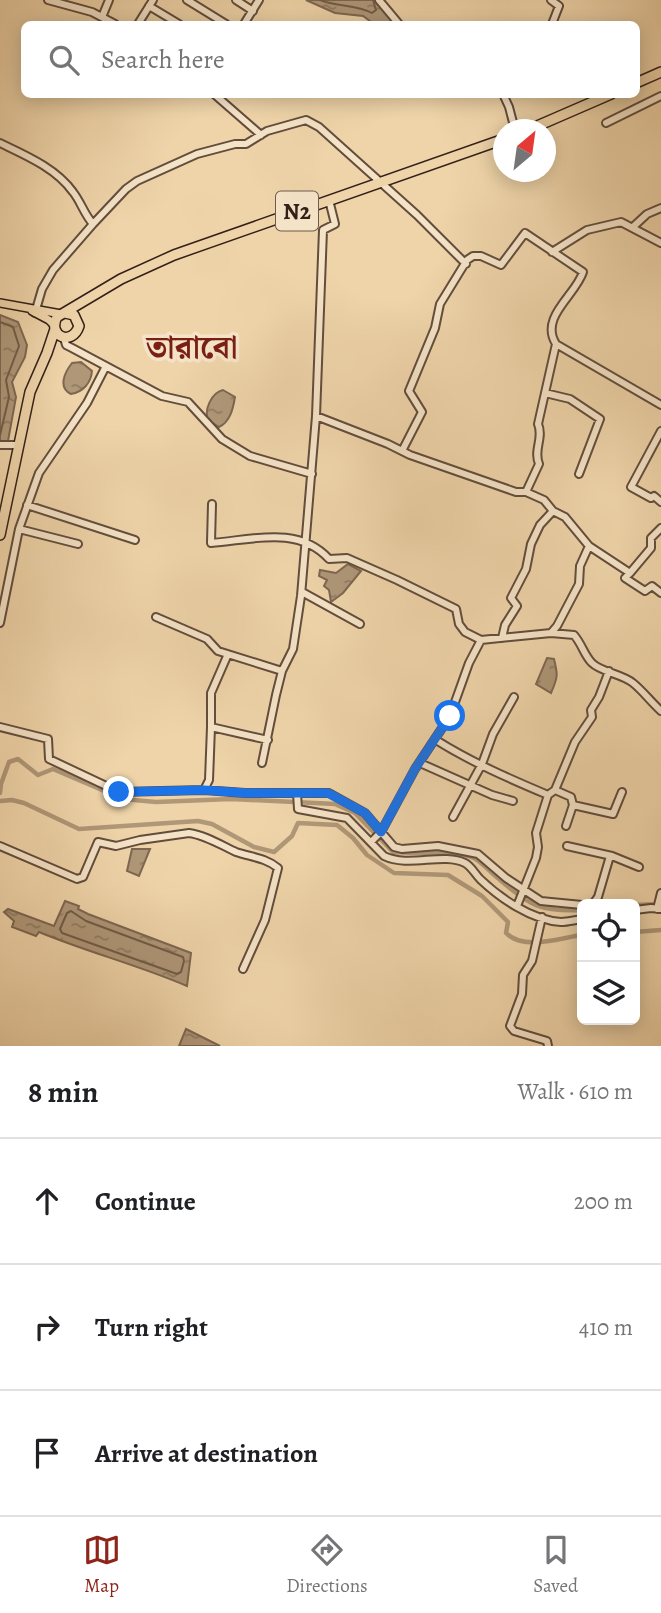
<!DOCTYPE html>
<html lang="en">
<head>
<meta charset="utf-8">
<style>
	body { margin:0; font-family:Alegreya,"Noto Serif Bengali",serif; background:#f6f6f6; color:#202124 }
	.controls { position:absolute; right:21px; bottom:21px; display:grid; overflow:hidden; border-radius:10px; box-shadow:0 4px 18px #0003 }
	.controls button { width:63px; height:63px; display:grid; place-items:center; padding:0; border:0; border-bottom:2px solid #e0e0e0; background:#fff; color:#202124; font:35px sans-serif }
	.compass { position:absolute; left:493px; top:119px; width:63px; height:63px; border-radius:50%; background:#fff; box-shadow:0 4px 18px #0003; rotate:29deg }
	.stop { position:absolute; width:21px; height:21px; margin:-16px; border:5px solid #1a73e8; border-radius:50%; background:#fff }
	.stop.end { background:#1a73e8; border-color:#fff; box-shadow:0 2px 7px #0008 }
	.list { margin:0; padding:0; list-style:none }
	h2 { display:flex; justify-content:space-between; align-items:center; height:91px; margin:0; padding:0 28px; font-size:30px }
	h2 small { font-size:23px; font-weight:400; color:#757577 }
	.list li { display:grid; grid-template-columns:46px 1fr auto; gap:21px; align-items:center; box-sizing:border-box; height:126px; padding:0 28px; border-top:2px solid #e0e0e0 }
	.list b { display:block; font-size:26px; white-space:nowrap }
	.list em { font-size:23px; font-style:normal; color:#757577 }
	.icon { flex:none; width:38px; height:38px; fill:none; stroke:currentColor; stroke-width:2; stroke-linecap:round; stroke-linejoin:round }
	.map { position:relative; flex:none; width:661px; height:1046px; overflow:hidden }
	.search { position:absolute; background:#fff; box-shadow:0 4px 18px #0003; left:21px; right:21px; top:21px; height:77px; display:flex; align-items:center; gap:18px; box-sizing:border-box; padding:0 24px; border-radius:10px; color:#757577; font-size:26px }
	.sheet { height:469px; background:#fff }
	nav { display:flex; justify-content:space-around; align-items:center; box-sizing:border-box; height:98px; border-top:2px solid #e0e0e0; background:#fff; font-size:19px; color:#757577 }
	nav a { display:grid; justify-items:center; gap:4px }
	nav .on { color:#8f2418 }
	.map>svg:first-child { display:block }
	.water { fill:url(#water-ripples); stroke:#7d6752; stroke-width:2 }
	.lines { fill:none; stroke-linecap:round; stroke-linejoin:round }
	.shore { stroke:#715c48; stroke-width:2 }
	.canal { stroke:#af9778; stroke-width:4.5 }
	.minor-casing { stroke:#624d3d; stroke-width:10 }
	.major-casing { stroke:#332019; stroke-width:10 }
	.highway-casing { stroke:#332019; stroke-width:12 }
	.minor { stroke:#f5e3c7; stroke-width:6 }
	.major { stroke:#efd4a9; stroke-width:7 }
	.highway { stroke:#efd4a9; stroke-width:9 }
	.route { stroke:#1a73e8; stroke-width:9 }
	.labels { text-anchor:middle; stroke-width:7; stroke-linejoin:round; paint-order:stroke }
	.shield { fill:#f5e3c7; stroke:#6d5a4d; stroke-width:2 }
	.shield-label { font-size:23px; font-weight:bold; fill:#332019 }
	.district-label { font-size:32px; font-weight:bold; fill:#7a1f14; stroke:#f5e3c7 }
</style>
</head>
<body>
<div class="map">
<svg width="661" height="1046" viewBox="0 0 661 1046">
	<defs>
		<pattern id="water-ripples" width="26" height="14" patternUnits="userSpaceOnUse" patternTransform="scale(1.75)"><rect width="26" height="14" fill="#af9778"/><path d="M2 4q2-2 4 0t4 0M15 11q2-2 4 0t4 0" fill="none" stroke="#8f7b62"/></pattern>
	</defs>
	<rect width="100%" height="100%" fill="#efd4a9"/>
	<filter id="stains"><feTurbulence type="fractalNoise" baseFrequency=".00286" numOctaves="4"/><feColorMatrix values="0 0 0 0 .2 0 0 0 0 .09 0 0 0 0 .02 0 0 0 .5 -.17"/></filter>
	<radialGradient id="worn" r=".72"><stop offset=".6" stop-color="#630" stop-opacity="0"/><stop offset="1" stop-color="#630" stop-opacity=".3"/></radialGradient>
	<path class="water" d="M 306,0 L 376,0 L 397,24 L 374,24 L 363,16 L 335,13 Z
		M 0,315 L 18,322 L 27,345 L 25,357 L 12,382 L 16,397 L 8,441 L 0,443 Z
		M 81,362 L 92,371 C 91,383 83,392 71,394 C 58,388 64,373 72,363 Z
		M 223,390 L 235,397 C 233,409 230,422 219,427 L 208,420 C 204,410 211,393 223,390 Z
		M 348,564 L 361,571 L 343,593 L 331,602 L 329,590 L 324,586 L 327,580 L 319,576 L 320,570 L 336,573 Z
		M 547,658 L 554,659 C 558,675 558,677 551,693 L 536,684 Z
		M 132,849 L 150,849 L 139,876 L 127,871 Z
		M 65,901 L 79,906 L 78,909 L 88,914 L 191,953 L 187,986 C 138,965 87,952 39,932 L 36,936 L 12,927 L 14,921 L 4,912 L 8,909 L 54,926 Z
		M 186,1029 L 220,1046 L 179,1046 Z"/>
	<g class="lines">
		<path class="shore" d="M 320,0 C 337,7 356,4 372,13 L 376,10 L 373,0
			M 0,322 L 13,327 L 19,346 L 6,380 L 9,397 L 0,435
			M 71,911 L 86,921 L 183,957 L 184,961 L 181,972 L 177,974 L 62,933 L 60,929 L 67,913 Z"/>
		<path class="canal" d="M 0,793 L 1,784 L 9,762 L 18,759 L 38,775 L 53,769 L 123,799 L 156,802 L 231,799 L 335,804 L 355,813 L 393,852 C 415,854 457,850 474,858 C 483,863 491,873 499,879 C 530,906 541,912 582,910
			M 0,801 L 12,800 L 24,803 L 79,829 L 198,821 L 212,824 L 254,847 L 274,852 L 292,836 L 298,823 L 337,825 L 353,838 L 367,855 L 394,873 L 448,875 L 482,896 L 508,922 L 506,933 C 524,951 559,938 582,935
			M 635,905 L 660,904
			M 635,932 L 661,930"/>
		<g class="minor-casing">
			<path id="minor" d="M 48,0 L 92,12 L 115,24
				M 187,0 L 226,24
				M 236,0 L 253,11
				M 379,0 L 399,24
				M 551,0 L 559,6 L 552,24
				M 149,6 L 179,24
				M 102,17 L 109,0
				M 138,24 L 153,0
				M 244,24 L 259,0
				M 214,94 L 261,135
				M 503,94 L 509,107 L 515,130
				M 606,123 L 661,96
				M 0,143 C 25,155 56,168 73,192 C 81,202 84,214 93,224
				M 633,227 L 647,214 L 661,208
				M 552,252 L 587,230 L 621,222 L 661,243
				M 35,313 L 42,289 L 53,270 L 93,224 L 126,189 L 137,181 L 197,154 L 235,144 L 246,144 L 267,131 L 306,120 L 319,127 L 417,215 L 466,264
				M 64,338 L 66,345 L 72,348 L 162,396 L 188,402 L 222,439 L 250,456 L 312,474
				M 545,393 L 570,399 L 600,419 L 579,474
				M 316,416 L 388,444 L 410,455 L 516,492 L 526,492
				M 661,431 L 631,487 L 651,498 L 654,496 L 661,502
				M 0,445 L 18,445
				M 402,451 L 422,412 L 409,391 L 435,328 L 440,304 L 467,260 L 473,256 L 481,256 L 501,265 L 525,233 L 583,272 C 576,295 539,317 556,344 L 661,405
				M 212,504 L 211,543 C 252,540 298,525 329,559 L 347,558 L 397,580 L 456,609 L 459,624 L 465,632 L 481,640 L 551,633 L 574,635 C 582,644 584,655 592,663 C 601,672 622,674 633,683 C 643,691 651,702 661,711
				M 27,505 L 135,540
				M 553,511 L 544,500 L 526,492 L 539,464 C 533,450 544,438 538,424 L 556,344
				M 19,529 L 78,544
				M 630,573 L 625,578 L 645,591 L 652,586 L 661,593
				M 302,592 L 360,624
				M 156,617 L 207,639 L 218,651 L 282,671
				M 0,623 L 19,529 L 39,473 L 87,403 L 106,366
				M 551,633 L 557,626 L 579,584 L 580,566 L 589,546 L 630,573 L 651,548 L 651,538 L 661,528
				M 502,638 L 505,625 L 517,606 L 511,598 L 526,569 L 531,544 L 540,525 L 553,511 L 565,517 L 589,546
				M 228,654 L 211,693 L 211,727 L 268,740
				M 0,727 L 48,739 L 49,759 L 119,792 L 204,790 L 245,793 L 329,793 L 365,813 L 394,847 L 402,849 L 438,846 L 478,854 L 506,878 L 541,901 L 582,905
				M 436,740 C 471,762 510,779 548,795
				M 262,763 L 276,695 L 282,671 L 293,649 L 301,596 L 316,416 L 323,230 L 335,224 L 329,200
				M 420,763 L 492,795 L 513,801
				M 204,790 L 209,780 L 211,727
				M 555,790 L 571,797 L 573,805 L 613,814 L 622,792
				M 297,793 L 298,809 L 347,818 L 384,856 C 409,868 443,852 465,863 C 471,866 475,874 480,879 C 500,898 531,920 561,922 C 567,922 575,920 582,919
				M 453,817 L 482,764 L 493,734 L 514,697
				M 566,826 L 573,805
				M 371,842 L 381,832 L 415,769 L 450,716 L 469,663 L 481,640
				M 0,846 L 77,879 L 83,877 L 98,842 L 116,846 L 140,840 L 189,833 C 205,835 221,845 236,852 C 251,857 266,858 278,868 L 265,920 L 243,969
				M 567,846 L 612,856 L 639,867
				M 593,904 L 598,897 L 610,856
				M 517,906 L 536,858 L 538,847 L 536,833 L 548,795 L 555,790 L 575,742 L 592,717 L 591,710 L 599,697 L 609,671
				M 657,909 L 661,893
				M 635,910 L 651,908 L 661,909
				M 542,917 L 532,961 L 523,975 L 522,994 L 510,1026 L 514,1031 L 547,1041 L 548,1046"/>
		</g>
		<g class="major-casing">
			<path id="major" d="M 0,303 L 61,314
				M 32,311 L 49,320 L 54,325"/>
		</g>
		<g class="highway-casing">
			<path id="highway" d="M 636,83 L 661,72
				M 528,130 L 611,94
				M 65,313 L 74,315 L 79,326 C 72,347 47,336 57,317 L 121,279 L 174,255 L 504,139
				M 0,535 L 30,392 L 47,353 L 55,329"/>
		</g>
		<use href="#minor" class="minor"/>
		<use href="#major" class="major"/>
		<use href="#highway" class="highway"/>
	</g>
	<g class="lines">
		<path class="route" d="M 119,792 L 204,790 L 246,793 L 328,793 L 365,813 L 381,832 L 415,769 L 450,716"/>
	</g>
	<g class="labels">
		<rect class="shield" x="276" y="191.5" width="42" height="39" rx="5"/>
		<g class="shield-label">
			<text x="297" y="219">N2</text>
		</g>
		<g class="district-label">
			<text x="192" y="358">তারাবো</text>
		</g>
	</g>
	<rect width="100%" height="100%" filter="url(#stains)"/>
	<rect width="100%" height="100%" fill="url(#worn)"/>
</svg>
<div class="controls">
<button><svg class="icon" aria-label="locate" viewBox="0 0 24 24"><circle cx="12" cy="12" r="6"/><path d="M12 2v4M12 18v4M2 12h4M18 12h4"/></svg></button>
<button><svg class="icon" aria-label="layers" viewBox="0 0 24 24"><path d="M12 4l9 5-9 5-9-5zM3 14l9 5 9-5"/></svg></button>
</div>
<svg class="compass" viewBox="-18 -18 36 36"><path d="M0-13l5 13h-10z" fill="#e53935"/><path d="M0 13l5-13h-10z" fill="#757577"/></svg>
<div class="stop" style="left:450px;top:716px"></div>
<div class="stop end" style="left:119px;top:792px"></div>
<div class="search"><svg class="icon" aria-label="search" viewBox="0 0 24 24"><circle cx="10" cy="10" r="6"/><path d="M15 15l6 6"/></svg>Search here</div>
</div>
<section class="sheet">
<h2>8 min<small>Walk · 610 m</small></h2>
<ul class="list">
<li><svg class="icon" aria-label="ahead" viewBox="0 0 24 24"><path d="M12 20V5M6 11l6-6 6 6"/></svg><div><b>Continue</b></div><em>200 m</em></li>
<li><svg class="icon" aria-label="right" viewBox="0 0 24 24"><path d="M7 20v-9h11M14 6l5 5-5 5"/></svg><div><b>Turn right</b></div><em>410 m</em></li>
<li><svg class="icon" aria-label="arrive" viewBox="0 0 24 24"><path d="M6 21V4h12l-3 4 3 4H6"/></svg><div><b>Arrive at destination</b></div></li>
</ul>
</section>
<nav>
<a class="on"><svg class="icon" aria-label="map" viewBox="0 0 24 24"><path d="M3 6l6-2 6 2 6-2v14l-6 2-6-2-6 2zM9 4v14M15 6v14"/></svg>Map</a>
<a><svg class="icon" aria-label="directions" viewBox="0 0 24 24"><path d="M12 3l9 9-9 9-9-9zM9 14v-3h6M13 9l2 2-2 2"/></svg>Directions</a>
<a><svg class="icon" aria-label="saved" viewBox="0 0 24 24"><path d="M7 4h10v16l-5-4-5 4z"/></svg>Saved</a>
</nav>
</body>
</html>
